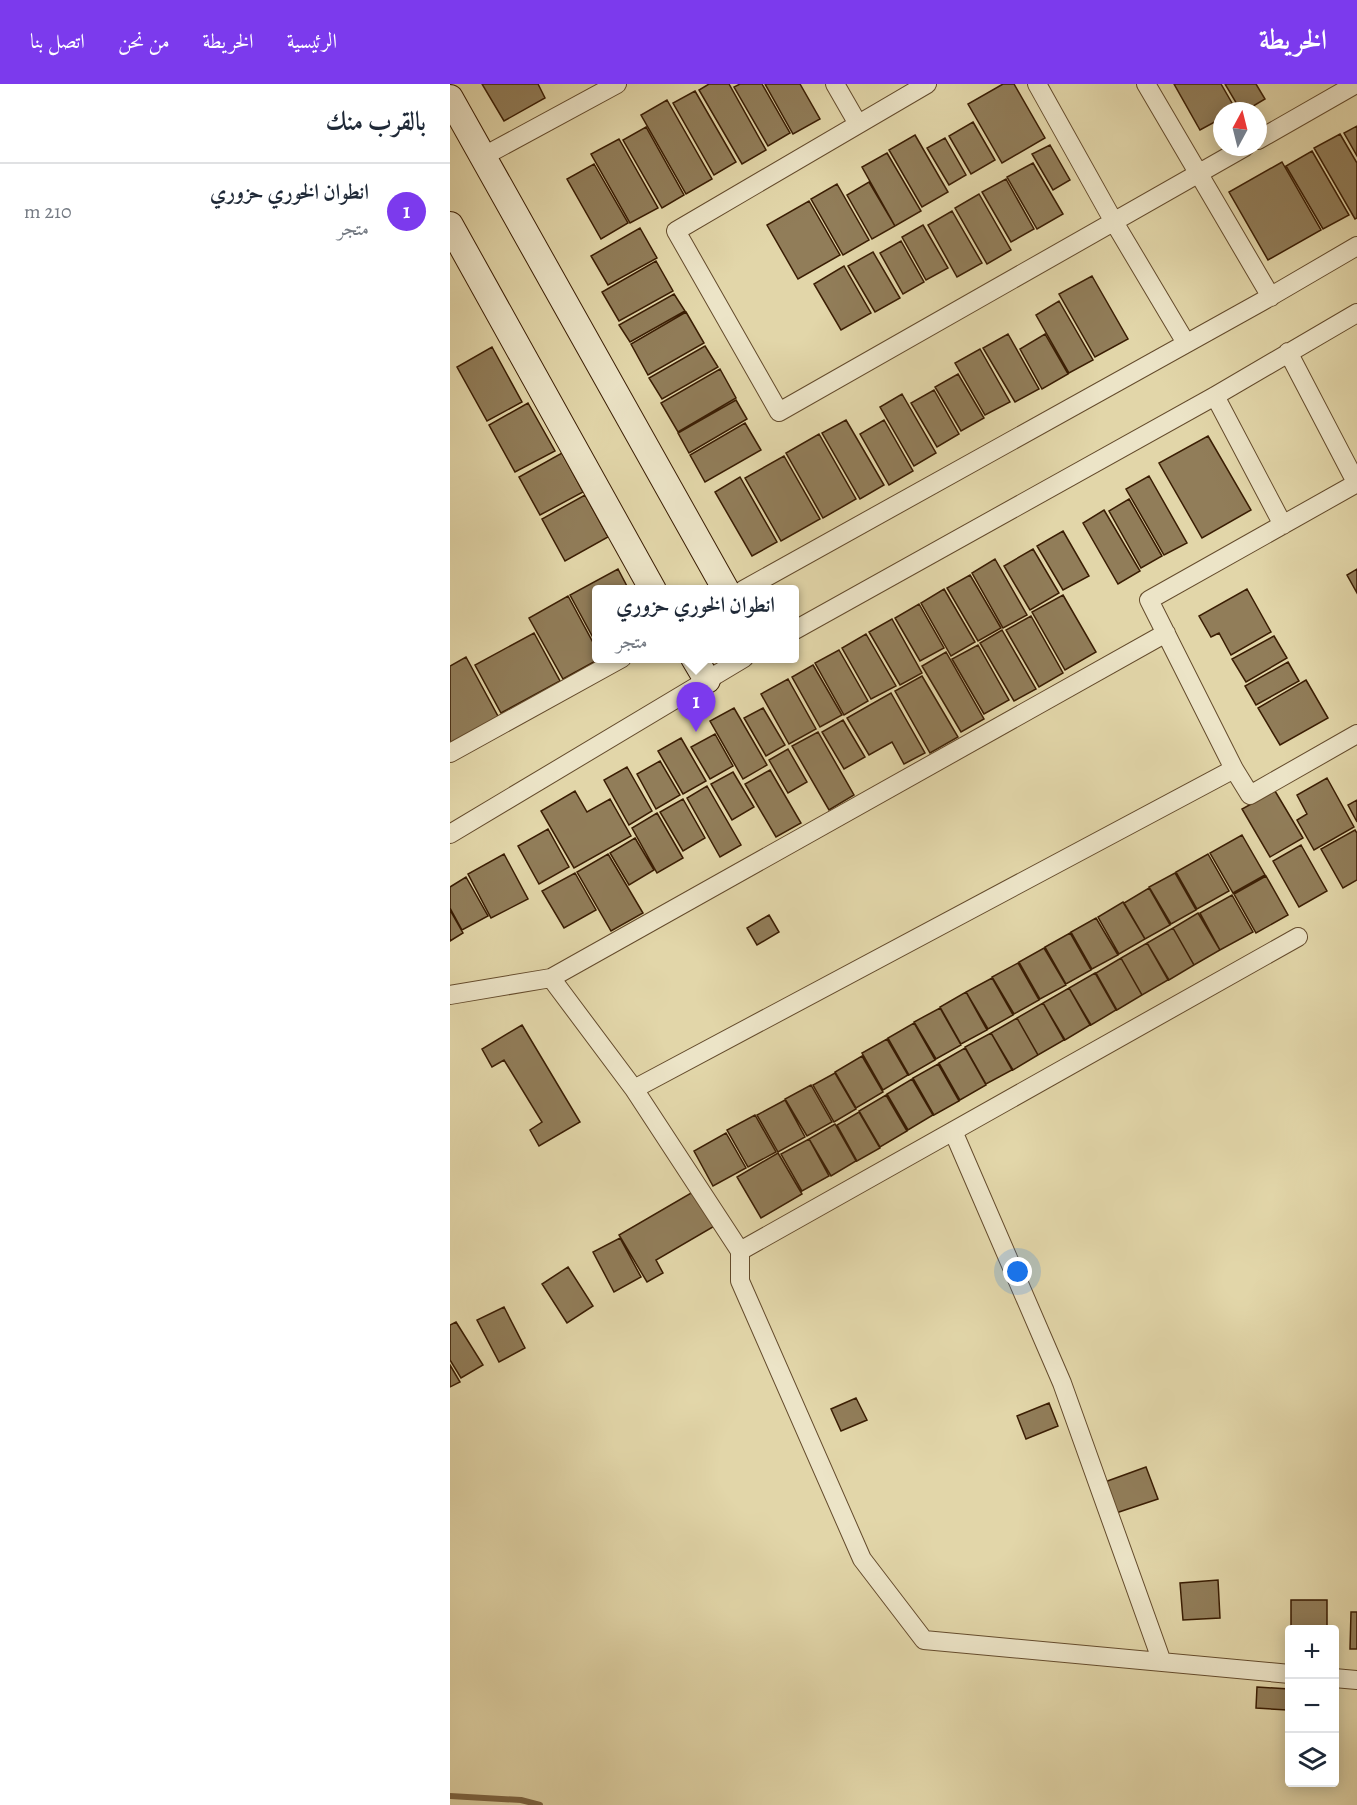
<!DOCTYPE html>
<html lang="ar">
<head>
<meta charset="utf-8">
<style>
	body { margin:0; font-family:Alegreya,Amiri,serif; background:#f6f6f7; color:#1f2937; direction:rtl }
	.controls { position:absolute; right:18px; bottom:18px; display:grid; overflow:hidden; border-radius:6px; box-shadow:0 3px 15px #0003 }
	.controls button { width:54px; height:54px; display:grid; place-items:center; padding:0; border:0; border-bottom:2px solid #e0e1e3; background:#fff; color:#1f2937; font:30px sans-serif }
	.compass { position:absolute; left:763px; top:18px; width:54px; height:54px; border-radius:50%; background:#fff; box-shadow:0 3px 15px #0003; rotate:7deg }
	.you { position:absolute; left:568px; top:1188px; width:21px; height:21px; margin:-15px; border:4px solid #fff; border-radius:50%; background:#1a73e8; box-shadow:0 0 0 9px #1a73e833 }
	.badge { display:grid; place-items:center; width:39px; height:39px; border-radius:50%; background:#7c3aed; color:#fff; font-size:20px; font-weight:700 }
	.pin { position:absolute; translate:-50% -50px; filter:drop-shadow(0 2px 3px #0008) }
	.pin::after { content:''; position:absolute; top:32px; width:21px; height:18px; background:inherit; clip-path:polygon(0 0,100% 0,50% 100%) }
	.popup { position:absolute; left:142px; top:501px; width:207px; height:78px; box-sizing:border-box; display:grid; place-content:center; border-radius:6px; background:#fff; filter:drop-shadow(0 2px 4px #0005); font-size:20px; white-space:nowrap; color:#747a83 }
	.popup b { font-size:22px; color:#1f2937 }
	.popup::after { content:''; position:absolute; left:50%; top:100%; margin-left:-12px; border:12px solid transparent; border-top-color:#fff }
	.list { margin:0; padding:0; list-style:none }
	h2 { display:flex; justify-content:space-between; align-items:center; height:78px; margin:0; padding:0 24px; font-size:26px }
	h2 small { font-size:20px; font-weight:400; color:#747a83 }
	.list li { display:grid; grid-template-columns:39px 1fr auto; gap:18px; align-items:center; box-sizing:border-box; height:96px; padding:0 24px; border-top:2px solid #e0e1e3 }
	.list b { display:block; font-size:22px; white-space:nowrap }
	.list p { margin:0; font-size:20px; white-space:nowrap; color:#747a83 }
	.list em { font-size:20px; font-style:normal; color:#747a83 }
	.icon { flex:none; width:33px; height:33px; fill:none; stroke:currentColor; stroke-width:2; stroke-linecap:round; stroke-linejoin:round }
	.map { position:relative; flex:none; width:907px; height:1721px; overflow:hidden; direction:ltr }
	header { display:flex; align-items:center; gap:36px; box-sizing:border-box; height:84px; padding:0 30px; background:#7c3aed; color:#fff }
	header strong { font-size:28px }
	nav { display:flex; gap:33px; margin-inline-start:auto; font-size:21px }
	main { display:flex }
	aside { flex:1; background:#fff }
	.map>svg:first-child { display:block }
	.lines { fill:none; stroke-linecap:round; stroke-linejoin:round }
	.stream { stroke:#7d6645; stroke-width:6 }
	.building { fill:#917d59; stroke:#3a1d03; stroke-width:1.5 }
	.street-casing { stroke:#644b2c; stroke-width:20 }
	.secondary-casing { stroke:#3a1d03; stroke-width:28 }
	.street { stroke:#ece4c7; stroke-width:18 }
	.secondary { stroke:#ece4c7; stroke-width:26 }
</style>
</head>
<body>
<header>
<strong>الخريطة</strong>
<nav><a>الرئيسية</a><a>الخريطة</a><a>من نحن</a><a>اتصل بنا</a></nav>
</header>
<main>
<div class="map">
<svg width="907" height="1721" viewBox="0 0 907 1721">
	<rect width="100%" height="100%" fill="#e2d6a9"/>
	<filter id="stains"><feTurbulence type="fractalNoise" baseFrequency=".00333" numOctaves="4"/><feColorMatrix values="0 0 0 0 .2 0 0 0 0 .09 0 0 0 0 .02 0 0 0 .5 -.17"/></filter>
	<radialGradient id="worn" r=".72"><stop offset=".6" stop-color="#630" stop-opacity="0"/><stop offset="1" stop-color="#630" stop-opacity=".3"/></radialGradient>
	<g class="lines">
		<path class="stream" d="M 0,1712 L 71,1716 L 90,1721"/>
	</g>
	<path class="building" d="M 32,0 L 88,0 L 95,14 L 54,37 Z
		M 259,0 L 279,0 L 316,66 L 292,80 L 249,6 Z
		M 290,0 L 312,0 L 340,49 L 318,62 L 284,3 Z
		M 315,0 L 350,0 L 370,35 L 343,50 Z
		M 553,0 L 564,0 L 595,54 L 552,79 L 518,20 Z
		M 724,0 L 771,0 L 786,26 L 772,27 L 772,34 L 750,46 Z
		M 775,0 L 806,0 L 815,15 L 795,27 L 791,27 Z
		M 245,7 L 286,78 L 264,91 L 223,19 Z
		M 217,16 L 262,95 L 236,110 L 191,31 Z
		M 523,38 L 545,76 L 521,90 L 499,52 Z
		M 907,42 L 907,72 L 894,49 Z
		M 196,43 L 234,111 L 212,124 L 173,56 Z
		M 890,50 L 907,79 L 907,134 L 905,135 L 864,64 Z
		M 465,51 L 498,108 L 472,123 L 439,66 Z
		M 495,54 L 516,91 L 499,101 L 477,64 Z
		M 169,55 L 208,124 L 180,139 L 141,70 Z
		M 600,61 L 620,96 L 603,106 L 582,70 Z
		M 862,67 L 899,131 L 873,145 L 836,82 Z
		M 437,69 L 471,127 L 445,142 L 412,83 Z
		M 832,78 L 871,146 L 818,176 L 779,108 Z
		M 583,79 L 613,130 L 587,145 L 557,93 Z
		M 144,80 L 178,139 L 151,155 L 117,95 Z
		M 556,95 L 584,145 L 561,158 L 532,108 Z
		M 419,98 L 445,142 L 422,155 L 397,111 Z
		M 387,100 L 419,156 L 393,171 L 361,115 Z
		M 529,110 L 561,166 L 537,180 L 505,124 Z
		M 359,117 L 390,171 L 348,195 L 317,141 Z
		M 502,127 L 532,179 L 507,193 L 478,141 Z
		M 473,141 L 498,184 L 476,196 L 452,153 Z
		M 190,144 L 207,174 L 158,201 L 141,172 Z
		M 451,157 L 474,198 L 453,210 L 430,169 Z
		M 423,168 L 450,214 L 425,228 L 398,182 Z
		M 206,177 L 223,207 L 169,237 L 152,208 Z
		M 394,182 L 421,229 L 391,246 L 364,200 Z
		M 642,192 L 678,255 L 645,273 L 609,210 Z
		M 224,210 L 235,227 L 180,258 L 169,241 Z
		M 609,217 L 643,276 L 619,289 L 586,231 Z
		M 236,228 L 254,259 L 198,291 L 181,260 Z
		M 558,250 L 589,305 L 565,318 L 533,264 Z
		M 595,250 L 618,290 L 592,305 L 570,265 Z
		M 255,262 L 268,283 L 212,315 L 199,294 Z
		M 42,263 L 72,318 L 37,337 L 7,283 Z
		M 530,265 L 560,318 L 535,331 L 505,279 Z
		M 270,285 L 286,314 L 228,348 L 211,319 Z
		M 508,290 L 534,334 L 511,347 L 485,303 Z
		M 484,306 L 509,350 L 487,363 L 461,319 Z
		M 452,310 L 486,369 L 464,382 L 430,323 Z
		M 286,316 L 297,335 L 239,369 L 228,349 Z
		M 78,319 L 105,367 L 65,388 L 39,341 Z
		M 396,336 L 434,401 L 410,415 L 372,349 Z
		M 434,336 L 463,387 L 439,401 L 410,350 Z
		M 295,339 L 311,366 L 255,398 L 240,371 Z
		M 369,350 L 406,415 L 373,434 L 336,369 Z
		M 758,352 L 801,426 L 752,454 L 709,379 Z
		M 112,369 L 133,408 L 90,431 L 69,393 Z
		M 334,372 L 370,435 L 331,457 L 295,394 Z
		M 699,392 L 737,459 L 714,471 L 676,405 Z
		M 290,393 L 327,458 L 302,472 L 265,408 Z
		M 135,411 L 158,453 L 115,477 L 92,435 Z
		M 679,415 L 712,472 L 691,484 L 659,427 Z
		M 654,426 L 690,487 L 668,500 L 633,439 Z
		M 613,447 L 639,492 L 613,506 L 587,462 Z
		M 583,465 L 609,509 L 580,526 L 554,482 Z
		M 545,475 L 577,531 L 553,544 L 522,489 Z
		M 168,485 L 179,506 L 147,506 L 147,561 L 120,511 Z
		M 907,485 L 907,509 L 897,491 Z
		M 520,491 L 551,544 L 528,557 L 497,504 Z
		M 494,505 L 525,558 L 501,572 L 471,519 Z
		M 797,505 L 821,548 L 781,571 L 769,549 L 761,553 L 749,532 Z
		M 613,511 L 646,568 L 615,586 L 582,528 Z
		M 118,512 L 147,566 L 147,574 L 151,574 L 113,595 L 79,534 Z
		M 469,520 L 494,564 L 470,577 L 445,534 Z
		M 581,532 L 613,589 L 589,603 L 556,546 Z
		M 442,535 L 472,589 L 450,601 L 419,548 Z
		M 552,546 L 586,605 L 564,617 L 530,559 Z
		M 84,549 L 110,597 L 51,629 L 25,581 Z
		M 416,550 L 446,602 L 421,615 L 392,564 Z
		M 824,552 L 837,574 L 796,598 L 782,575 Z
		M 528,561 L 559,616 L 534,630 L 502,575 Z
		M 389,566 L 418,617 L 394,631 L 365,579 Z
		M 496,568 L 534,635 L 511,648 L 472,582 Z
		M 16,573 L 49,634 L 0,661 L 0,582 Z
		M 838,578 L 849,597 L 806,621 L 795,602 Z
		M 363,581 L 392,631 L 370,643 L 342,593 Z
		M 472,592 L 508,653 L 480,669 L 445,607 Z
		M 338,595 L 366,645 L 339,660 L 311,610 Z
		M 856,596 L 878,634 L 830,661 L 808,624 Z
		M 441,609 L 475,669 L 454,680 L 442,658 L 419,671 L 397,634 Z
		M 284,624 L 317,681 L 293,695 L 260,637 Z
		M 313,624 L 335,661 L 316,672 L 294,634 Z
		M 393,636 L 415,673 L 394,685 L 372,648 Z
		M 368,648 L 404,711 L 379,726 L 342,662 Z
		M 265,650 L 283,682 L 260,695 L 241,663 Z
		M 231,654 L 256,697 L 233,710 L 208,667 Z
		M 338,665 L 357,698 L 338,709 L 319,676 Z
		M 210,677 L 230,711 L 206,725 L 187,690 Z
		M 177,683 L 202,727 L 179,741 L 154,696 Z
		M 320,686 L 351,739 L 326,753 L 295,700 Z
		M 283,688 L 304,723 L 282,736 L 261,700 Z
		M 877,694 L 904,743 L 864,766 L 847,736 L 857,730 L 847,711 Z
		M 257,702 L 291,761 L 270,773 L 237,714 Z
		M 125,707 L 137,728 L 160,715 L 181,752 L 124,784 L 91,727 Z
		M 825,707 L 853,754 L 820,773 L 792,725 Z
		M 233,715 L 255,754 L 233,767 L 210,728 Z
		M 907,716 L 907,738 L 898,721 Z
		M 207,729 L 233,774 L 207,789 L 182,744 Z
		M 98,745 L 119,783 L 89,800 L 68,762 Z
		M 905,746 L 907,749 L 907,796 L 893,804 L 871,765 Z
		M 792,751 L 815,791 L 783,809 L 760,769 Z
		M 185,754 L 204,786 L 179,801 L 160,769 Z
		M 851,761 L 877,807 L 849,823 L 823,777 Z
		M 54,770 L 78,815 L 41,834 L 18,790 Z
		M 158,770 L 193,829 L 161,847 L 127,788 Z
		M 758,770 L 779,807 L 747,825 L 726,788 Z
		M 125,789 L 146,826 L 114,844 L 92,807 Z
		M 725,789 L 746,826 L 721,840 L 699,803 Z
		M 816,792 L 838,831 L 806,849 L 784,810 Z
		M 16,793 L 38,832 L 12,846 L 0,824 L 0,803 Z
		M 699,804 L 720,841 L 695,855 L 674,819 Z
		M 782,811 L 803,848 L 770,866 L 750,829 Z
		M 673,818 L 695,855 L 669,870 L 648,833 Z
		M 0,826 L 13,849 L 0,857 Z
		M 748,829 L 770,866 L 744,881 L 723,844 Z
		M 319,831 L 329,848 L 307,861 L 297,844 Z
		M 646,834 L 668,871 L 642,885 L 621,848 Z
		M 723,844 L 744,881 L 719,896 L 697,859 Z
		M 620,849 L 641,886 L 616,900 L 595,863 Z
		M 697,859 L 718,896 L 692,911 L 671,874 Z
		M 594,864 L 616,901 L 590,915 L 569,878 Z
		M 671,874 L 692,911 L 667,926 L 646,889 Z
		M 568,879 L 589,916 L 564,930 L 542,893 Z
		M 645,889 L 666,926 L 641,941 L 619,904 Z
		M 542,894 L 563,931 L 538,945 L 516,908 Z
		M 619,904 L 640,941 L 615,956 L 593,919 Z
		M 516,908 L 537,946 L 511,960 L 490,923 Z
		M 593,919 L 614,956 L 588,971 L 567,934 Z
		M 490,924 L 511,961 L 486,975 L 464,938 Z
		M 567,934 L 588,971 L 563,986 L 541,949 Z
		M 464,939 L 485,976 L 459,991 L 438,954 Z
		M 72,941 L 130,1038 L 89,1062 L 80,1046 L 92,1038 L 54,976 L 42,983 L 32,965 Z
		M 541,949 L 562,986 L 536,1000 L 515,963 Z
		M 437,955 L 458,991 L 433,1006 L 412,969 Z
		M 515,964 L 536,1001 L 510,1016 L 489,979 Z
		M 412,972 L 433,1008 L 406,1024 L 385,988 Z
		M 488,980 L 509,1017 L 484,1031 L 463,994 Z
		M 385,989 L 406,1025 L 384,1038 L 363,1001 Z
		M 462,995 L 483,1031 L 458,1046 L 437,1010 Z
		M 361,1001 L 382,1038 L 357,1052 L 335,1015 Z
		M 436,1011 L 457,1047 L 430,1063 L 409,1027 Z
		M 335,1016 L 355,1053 L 328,1068 L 307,1031 Z
		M 409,1028 L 430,1064 L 407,1077 L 387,1041 Z
		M 305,1031 L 326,1068 L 298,1083 L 277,1046 Z
		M 385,1040 L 406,1077 L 381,1092 L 359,1055 Z
		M 276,1049 L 296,1084 L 263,1102 L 244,1067 Z
		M 359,1055 L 379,1092 L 352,1107 L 331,1070 Z
		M 328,1069 L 352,1110 L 311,1134 L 287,1093 Z
		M 248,1105 L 268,1140 L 206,1176 L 213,1189 L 197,1198 L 169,1151 Z
		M 170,1154 L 191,1193 L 164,1208 L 143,1168 Z
		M 118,1183 L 143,1222 L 117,1239 L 92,1200 Z
		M 54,1223 L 75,1264 L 49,1278 L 27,1236 Z
		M 6,1238 L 33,1281 L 11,1294 L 0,1276 L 0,1241 Z
		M 0,1281 L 10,1298 L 0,1303 Z
		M 406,1314 L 417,1336 L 391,1347 L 381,1325 Z
		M 599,1319 L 608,1342 L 576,1355 L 567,1332 Z
		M 696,1383 L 708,1415 L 663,1430 L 652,1399 Z
		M 768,1496 L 770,1534 L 733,1536 L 730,1499 Z
		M 841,1516 L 877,1516 L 877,1546 L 841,1546 Z
		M 901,1528 L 907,1528 L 907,1565 L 900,1565 Z
		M 807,1603 L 839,1605 L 837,1626 L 806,1624 Z"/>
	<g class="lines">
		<g class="street-casing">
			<path id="street" d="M 385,0 L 408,40
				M 477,0 L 226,147 L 329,328 L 795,63
				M 587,0 L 664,138 L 736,259
				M 696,0 L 821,213
				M 808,56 L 906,0
				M 34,72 L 167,0
				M 838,268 L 907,400
				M 765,312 L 833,441
				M 907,399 L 699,516 L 784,685 L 800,711 L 907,650
				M 293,506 L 811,218 L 907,162
				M 345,546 L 765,312 L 907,229
				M 0,669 L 172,574
				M 0,750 L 294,574
				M 101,894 L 716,549
				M 0,911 L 101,894 L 184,1005 L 290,1167 L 290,1197 L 412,1475 L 474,1556 L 840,1590
				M 184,1005 L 784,685
				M 503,1047 L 612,1299 L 712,1578
				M 290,1167 L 848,853
				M 884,1594 L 907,1596"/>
		</g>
		<g class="secondary-casing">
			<path id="secondary" d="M 0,14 L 276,506
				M 0,141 L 203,506
				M 244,574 L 257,596"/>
		</g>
		<use href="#street" class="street"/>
		<use href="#secondary" class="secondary"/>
	</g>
	<rect width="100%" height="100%" filter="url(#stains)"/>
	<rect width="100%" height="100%" fill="url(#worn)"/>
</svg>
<div class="controls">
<button>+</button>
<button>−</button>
<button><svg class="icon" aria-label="layers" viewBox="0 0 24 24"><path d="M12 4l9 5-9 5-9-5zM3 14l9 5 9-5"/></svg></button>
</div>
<svg class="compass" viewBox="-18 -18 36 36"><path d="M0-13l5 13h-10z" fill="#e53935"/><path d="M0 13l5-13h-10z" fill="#747a83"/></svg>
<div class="you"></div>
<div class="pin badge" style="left:246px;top:648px">1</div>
<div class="popup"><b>انطوان الخوري حزوري</b>متجر</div>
</div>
<aside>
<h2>بالقرب منك<small></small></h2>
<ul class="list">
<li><span class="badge">1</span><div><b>انطوان الخوري حزوري</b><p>متجر</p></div><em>210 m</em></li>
</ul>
</aside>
</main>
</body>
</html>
